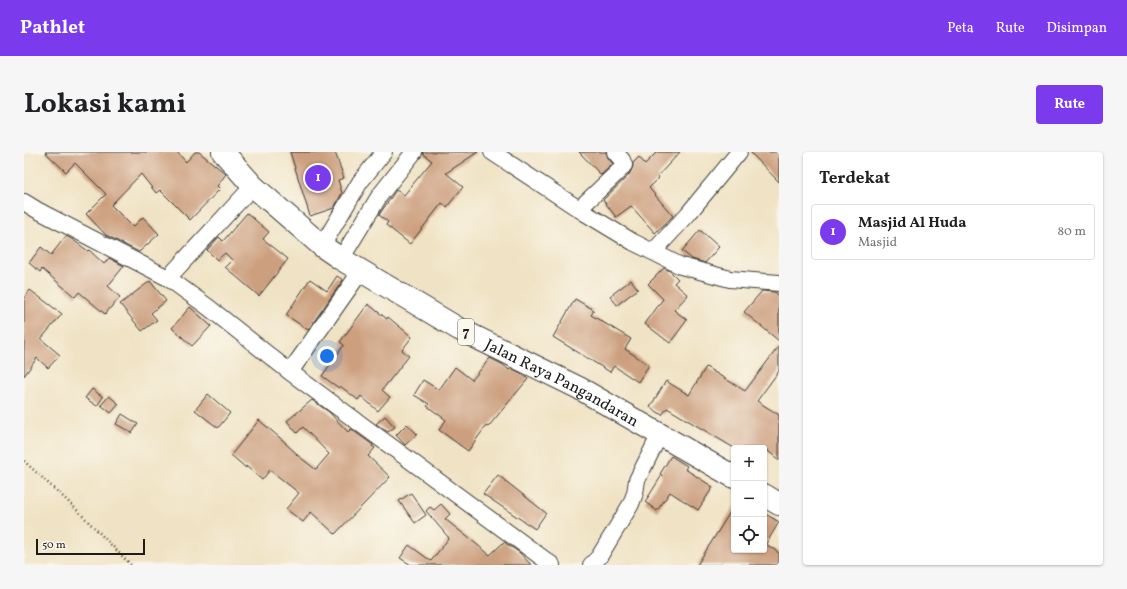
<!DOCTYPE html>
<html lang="id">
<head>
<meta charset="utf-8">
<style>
	body { margin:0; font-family:Vollkorn,serif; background:#f6f6f6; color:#202124 }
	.controls { position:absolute; right:12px; bottom:12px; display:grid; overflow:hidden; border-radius:4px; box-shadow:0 1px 3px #0004 }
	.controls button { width:36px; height:36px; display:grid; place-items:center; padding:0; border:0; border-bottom:1px solid #e0e0e0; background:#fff; color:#202124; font:20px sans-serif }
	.scale { position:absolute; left:12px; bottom:10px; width:109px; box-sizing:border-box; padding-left:4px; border:2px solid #1c1c1c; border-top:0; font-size:11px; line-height:14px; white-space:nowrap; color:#1c1c1c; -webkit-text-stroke:3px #fbf7ec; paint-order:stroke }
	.you { position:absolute; left:303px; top:204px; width:14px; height:14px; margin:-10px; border:3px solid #fff; border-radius:50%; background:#1a73e8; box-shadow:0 0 0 6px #1a73e833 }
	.badge { display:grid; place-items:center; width:26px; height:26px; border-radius:50%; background:#7c3aed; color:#fff; font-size:13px; font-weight:700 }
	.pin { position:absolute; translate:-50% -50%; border:2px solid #fff; box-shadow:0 1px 4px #0006 }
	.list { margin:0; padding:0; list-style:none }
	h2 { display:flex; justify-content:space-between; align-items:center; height:52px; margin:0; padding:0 16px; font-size:17px }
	h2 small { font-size:13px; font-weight:400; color:#757577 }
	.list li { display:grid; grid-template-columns:26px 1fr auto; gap:12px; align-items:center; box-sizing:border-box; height:56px; margin:0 8px 8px; padding:0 8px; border:1px solid #e0e0e0; border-radius:4px }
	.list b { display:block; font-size:15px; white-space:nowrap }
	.list p { margin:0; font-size:13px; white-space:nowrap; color:#757577 }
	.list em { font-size:13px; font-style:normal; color:#757577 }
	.icon { flex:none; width:22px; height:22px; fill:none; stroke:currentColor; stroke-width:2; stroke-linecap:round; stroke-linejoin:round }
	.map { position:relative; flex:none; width:755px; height:413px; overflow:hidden; border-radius:4px }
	header { display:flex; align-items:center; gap:24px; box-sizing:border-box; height:56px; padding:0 20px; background:#7c3aed; color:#fff }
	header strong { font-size:19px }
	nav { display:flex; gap:22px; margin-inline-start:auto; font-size:14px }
	.intro { display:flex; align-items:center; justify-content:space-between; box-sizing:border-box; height:96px; padding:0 24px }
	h1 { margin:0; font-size:28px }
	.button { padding:10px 18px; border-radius:4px; background:#7c3aed; color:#fff; font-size:14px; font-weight:700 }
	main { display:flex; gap:24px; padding:0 24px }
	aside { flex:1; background:#fff; border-radius:4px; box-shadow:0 1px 3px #0004 }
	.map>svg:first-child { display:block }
	.building { fill:#cc9f7e }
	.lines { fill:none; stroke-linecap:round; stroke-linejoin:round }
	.minor-casing { stroke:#3c3a35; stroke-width:18 }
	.trunk-casing { stroke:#3c3a35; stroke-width:24 }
	.path { stroke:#3c3a35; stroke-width:2.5; stroke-dasharray:1 3; stroke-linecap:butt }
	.minor { stroke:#fff; stroke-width:16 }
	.trunk { stroke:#fff; stroke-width:22 }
	.labels { text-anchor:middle; stroke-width:3.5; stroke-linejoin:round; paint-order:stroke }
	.shield { fill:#fbf7ec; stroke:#5f5e5a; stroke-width:1 }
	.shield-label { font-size:15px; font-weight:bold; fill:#1c1c1c }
	.street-label { font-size:16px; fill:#1c1c1c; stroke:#fbf7ec }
</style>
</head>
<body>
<header>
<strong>Pathlet</strong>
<nav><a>Peta</a><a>Rute</a><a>Disimpan</a></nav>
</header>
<div class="intro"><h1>Lokasi kami</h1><a class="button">Rute</a></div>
<main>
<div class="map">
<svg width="755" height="413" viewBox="0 0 755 413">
	<rect width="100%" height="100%" fill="#fbf7ec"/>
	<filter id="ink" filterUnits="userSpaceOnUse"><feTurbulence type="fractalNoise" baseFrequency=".025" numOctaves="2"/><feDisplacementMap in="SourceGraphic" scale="8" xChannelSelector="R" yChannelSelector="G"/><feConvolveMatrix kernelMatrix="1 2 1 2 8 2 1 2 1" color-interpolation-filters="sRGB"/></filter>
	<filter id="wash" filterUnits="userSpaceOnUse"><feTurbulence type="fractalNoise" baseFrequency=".012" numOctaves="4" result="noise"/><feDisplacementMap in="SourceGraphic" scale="16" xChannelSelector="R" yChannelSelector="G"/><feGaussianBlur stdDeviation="0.9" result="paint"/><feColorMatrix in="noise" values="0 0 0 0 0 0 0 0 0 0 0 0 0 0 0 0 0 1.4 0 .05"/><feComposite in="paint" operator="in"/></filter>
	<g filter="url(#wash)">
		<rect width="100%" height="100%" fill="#f0e3c5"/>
		<g id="blocks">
			<path class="building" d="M 21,0 L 153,0 L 162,10 L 171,0 L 175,0 L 202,22 L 193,34 L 196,37 L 166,68 L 136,38 L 132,41 L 117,22 L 87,53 L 109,75 L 119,65 L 135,82 L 115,100 L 82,83 L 62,62 L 82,42 L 51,11 L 42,20 Z
				M 266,0 L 311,0 L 320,26 L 314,28 L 318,41 L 310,56 L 286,64 Z
				M 399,0 L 454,0 L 422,21 L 439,35 L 423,55 L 418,51 L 386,92 L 362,73 L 364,70 L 355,63 L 372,38 L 380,43 L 408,9 L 399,2 Z
				M 555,0 L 582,0 L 584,6 L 589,12 L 577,23 Z
				M 633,0 L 656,0 L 633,25 L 635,26 L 625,36 L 649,64 L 631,81 L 607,54 L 592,65 L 579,48 L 605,23 L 609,15 L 609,11 L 615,5 L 621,12 Z
				M 726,0 L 755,0 L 755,30 Z
				M 223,61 L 245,80 L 239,87 L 264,107 L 235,144 L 201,115 L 208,108 L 201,101 L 193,108 L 183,98 L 195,85 L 199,89 Z
				M 676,78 L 695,95 L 681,111 L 668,107 L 658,99 Z
				M 42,84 L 49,88 L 64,99 L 65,98 L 80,112 L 85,106 L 100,114 L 84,134 L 96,145 L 81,162 L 55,140 L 51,145 L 18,117 L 16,120 L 5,111 L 17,95 L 27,103 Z
				M 640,116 L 646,119 L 654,127 L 650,131 L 664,143 L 650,158 L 663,168 L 646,191 L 621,172 L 639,147 L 624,132 Z
				M 313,124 L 319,128 L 284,178 L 262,163 L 286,127 L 303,139 Z
				M 607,128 L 614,137 L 593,153 L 586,144 Z
				M 126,129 L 142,149 L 127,161 L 133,168 L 118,179 L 96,152 Z
				M 6,138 L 38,162 L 17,187 L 36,203 L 24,216 L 13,206 L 0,224 L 0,146 Z
				M 738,139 L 751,140 L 755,144 L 755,189 L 720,160 Z
				M 551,147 L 570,158 L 567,163 L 607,187 L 601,197 L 625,213 L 614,230 L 590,214 L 586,220 L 529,185 Z
				M 344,152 L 363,167 L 364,165 L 388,185 L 378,198 L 385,204 L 358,238 L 366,245 L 354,259 L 337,244 L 334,248 L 316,234 L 315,236 L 298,224 L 320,193 L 316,190 Z
				M 166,155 L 187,174 L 168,194 L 148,176 Z
				M 755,194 L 755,219 L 733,249 L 755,263 L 755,308 L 740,296 L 710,296 L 643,256 L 638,263 L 626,255 L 642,229 L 665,243 L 682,215 L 721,239 Z
				M 466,206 L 478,212 L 485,218 L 487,216 L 497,221 L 504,227 L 464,275 L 462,274 L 444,299 L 415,278 L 422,268 L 403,254 L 405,252 L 390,243 L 399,228 L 415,238 L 431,215 L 448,228 Z
				M 68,237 L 79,245 L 73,254 L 61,246 Z
				M 184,242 L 206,261 L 194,276 L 171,258 Z
				M 85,244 L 95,252 L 87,261 L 77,253 Z
				M 288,248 L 305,260 L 324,280 L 327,277 L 349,293 L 348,294 L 351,296 L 344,304 L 366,325 L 311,382 L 287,360 L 279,370 L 262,357 L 275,341 L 246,318 L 238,328 L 222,314 L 222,316 L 207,303 L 235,268 L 262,291 L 261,291 L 273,302 L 272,302 L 291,317 L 293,316 L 305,302 L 279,275 L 273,281 L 263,269 Z
				M 98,262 L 114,272 L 108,281 L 92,272 Z
				M 361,264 L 371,275 L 364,280 L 352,272 Z
				M 383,272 L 393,282 L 381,293 L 372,283 Z
				M 647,304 L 663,314 L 661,317 L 689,335 L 674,358 L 646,340 L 633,359 L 621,350 L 638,323 L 636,322 Z
				M 474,323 L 522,361 L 511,377 L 459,342 Z
				M 387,341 L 402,363 L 391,371 L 375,349 Z
				M 417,352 L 426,362 L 421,367 L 466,403 L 480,390 L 496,401 L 507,413 L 387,413 L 376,406 L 385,393 L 407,409 L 425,386 L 402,359 L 406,355 L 410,358 Z
				M 710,354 L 710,398 L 740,398 L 740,361 L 755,370 L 742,392 L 755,401 L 755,413 L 673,413 Z"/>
		</g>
	</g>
	<g filter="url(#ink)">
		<use href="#blocks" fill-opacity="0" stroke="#3c3a35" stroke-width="1"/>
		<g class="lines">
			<g class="minor-casing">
				<path id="minor" d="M 468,0 L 561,61 L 609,90 L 657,114 L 706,127 L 755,131
					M 0,50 L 13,58 L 144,126 L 184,155 L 266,220 L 528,413
					M 555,57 L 597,17 L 600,13 L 598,8 L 591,0
					M 298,94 L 336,30 L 360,0
					M 629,100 L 664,62 L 715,0
					M 317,107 L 356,43 L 390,0
					M 144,126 L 229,34
					M 266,220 L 337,119
					M 567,413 L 575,405 L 607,352 L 611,341 L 613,328 L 636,282"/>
			</g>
			<g class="trunk-casing">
				<g id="trunk">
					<path id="s1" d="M 199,0 L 229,34 L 298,94 L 317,107 L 435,177 L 555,236 L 710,325"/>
					<path d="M 740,343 L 755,352"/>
				</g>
			</g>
			<path class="path" d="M 0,309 L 48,353 L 107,413"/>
			<use href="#minor" class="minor"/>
			<use href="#trunk" class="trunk"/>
		</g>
	</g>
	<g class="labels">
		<rect class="shield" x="434" y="167" width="16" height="26" rx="3"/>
		<g class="shield-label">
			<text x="442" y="185">7</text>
		</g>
		<g class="street-label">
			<text dy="6" stroke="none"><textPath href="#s1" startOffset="413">Jalan Raya Pangandaran</textPath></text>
		</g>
	</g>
</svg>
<div class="controls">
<button>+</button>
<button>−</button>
<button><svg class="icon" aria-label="locate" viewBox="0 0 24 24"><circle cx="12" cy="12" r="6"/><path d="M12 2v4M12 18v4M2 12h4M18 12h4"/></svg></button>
</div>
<div class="scale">50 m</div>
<div class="you"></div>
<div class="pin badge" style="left:294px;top:26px">1</div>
</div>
<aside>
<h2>Terdekat<small></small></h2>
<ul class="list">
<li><span class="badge">1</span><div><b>Masjid Al Huda</b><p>Masjid</p></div><em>80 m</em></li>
</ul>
</aside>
</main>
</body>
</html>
